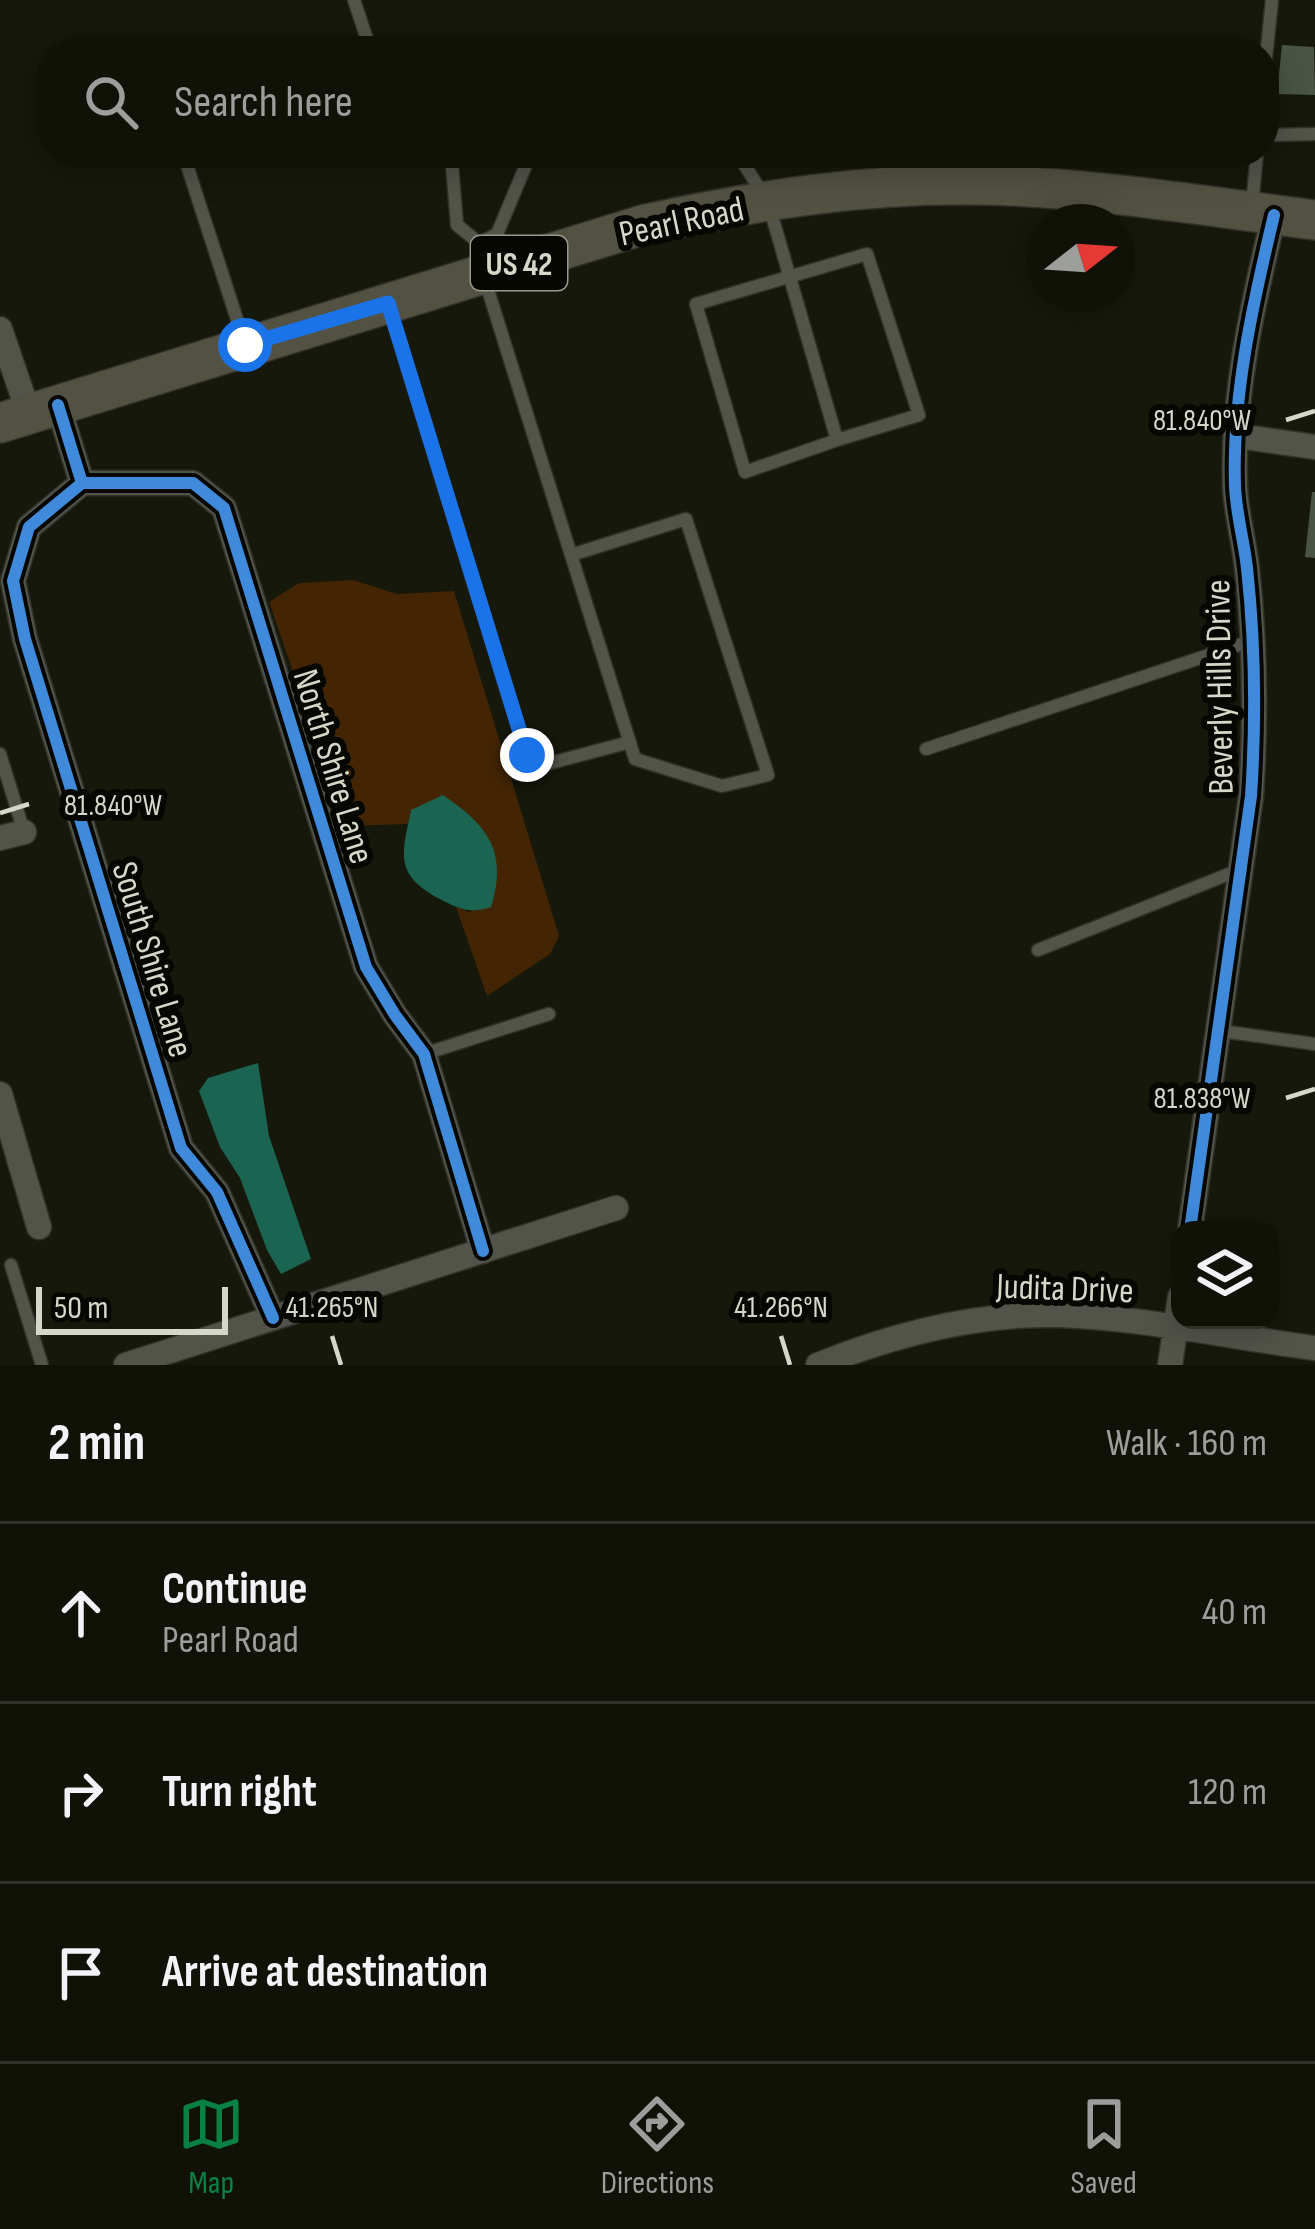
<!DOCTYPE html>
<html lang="en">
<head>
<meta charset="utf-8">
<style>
	body { margin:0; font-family:"Sofia Sans Condensed",sans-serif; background:#1e2016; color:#f1f3f6 }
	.controls { position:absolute; right:36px; bottom:36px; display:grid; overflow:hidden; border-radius:24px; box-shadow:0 6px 30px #0003 }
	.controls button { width:108px; height:108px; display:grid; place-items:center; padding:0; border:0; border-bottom:3px solid #303229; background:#101208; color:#f1f3f6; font:60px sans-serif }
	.compass { position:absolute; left:1027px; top:204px; width:108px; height:108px; border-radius:50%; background:#101208; box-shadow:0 6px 30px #0003; rotate:73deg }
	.scale { position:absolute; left:36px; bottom:30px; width:192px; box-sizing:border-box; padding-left:12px; border:6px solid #d5d8c8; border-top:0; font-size:33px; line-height:42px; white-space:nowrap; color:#d5d8c8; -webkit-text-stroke:9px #060701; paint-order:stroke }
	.stop { position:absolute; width:36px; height:36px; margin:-27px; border:9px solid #1a73e8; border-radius:50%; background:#fff }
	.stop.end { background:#1a73e8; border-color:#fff; box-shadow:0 3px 12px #0008 }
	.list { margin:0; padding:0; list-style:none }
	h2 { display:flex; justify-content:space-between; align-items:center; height:156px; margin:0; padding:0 48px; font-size:51px }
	h2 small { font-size:39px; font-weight:400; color:#9c9e9c }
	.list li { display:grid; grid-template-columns:78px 1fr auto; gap:36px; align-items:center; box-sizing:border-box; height:180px; padding:0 48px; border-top:3px solid #303229 }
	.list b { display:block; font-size:45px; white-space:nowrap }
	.list p { margin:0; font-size:39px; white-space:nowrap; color:#9c9e9c }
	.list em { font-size:39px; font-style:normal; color:#9c9e9c }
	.icon { flex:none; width:66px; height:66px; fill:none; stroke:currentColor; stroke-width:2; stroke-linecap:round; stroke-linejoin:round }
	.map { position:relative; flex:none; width:1315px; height:1365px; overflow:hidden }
	.search { position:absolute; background:#101208; box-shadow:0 6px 30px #0003; left:36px; right:36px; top:36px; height:132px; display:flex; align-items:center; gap:30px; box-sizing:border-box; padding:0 42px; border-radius:48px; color:#9c9e9c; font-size:45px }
	.sheet { height:696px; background:#101208 }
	nav { display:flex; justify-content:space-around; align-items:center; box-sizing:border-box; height:168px; border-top:3px solid #303229; background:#101208; font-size:33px; color:#9c9e9c }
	nav a { display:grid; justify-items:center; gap:6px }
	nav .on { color:#0b8043 }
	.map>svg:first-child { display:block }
	.green { fill:#432504 }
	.water { fill:#1c6452 }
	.building { fill:#495444 }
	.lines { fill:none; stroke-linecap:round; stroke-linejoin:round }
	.service-casing { stroke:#31322a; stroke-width:15 }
	.minor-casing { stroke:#31322a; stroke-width:27 }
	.primary-casing { stroke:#31322a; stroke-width:42 }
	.service { stroke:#52544a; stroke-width:12 }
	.minor { stroke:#52544a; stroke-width:24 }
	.primary { stroke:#525142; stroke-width:39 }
	.cycleway-casing { stroke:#060701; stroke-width:20 }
	.cycleway { stroke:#408adc; stroke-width:12 }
	.route { stroke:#1a73e8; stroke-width:15 }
	.ticks { fill:none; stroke:#d5d8c8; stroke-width:4.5 }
	.labels { text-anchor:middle; stroke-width:12; stroke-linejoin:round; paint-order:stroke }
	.shield { fill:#060701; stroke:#97998c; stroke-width:3 }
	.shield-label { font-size:33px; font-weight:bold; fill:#d5d8c8 }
	.street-label { font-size:36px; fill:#d5d8c8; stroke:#060701 }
	.ticks-label { font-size:30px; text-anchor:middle; fill:#d5d8c8; stroke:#060701; stroke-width:12; stroke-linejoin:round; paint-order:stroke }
</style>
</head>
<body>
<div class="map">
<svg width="1315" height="1365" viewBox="0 0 1315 1365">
	<rect width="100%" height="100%" fill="#16180b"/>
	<path class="green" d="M 353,580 L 397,594 L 454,591 L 559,936 L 550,954 L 487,996 L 456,907 L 472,913 L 411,810 L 408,824 L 346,826 L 269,602 L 299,583 Z"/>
	<path class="water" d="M 443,795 C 488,826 508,851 491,907 C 469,914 459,909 438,898 C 394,874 402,854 411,810 Z
		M 258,1063 L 269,1136 L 311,1259 L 281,1274 L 267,1250 L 240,1178 L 220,1147 L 199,1091 L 208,1078 Z"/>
	<path class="building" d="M 1282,45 L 1314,47 L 1315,95 L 1277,94 Z
		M 1312,492 L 1315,492 L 1315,558 L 1305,557 Z"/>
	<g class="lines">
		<g class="service-casing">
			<path id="service" d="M 354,0 L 371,51
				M 1264,77 L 1272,0
				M 1264,135 L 1315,134
				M 183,153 L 245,344
				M 451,153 L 457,225 L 479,243
				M 531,153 L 497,234 L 479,243 L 483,274 L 635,759 L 722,786 L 768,775 L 686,519 L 571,555
				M 737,153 L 768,202 L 837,440 L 919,415 L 867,254 L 696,304 L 745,472 L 837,440
				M 1252,206 L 1257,153
				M 390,310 L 527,755 L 539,766 L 630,742
				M 926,749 L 1251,641
				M 0,754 L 24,832
				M 1038,950 L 1239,870
				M 1221,1031 L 1315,1044
				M 424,1054 L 549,1014
				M 11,1265 L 42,1365"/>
		</g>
		<g class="minor-casing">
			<path id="minor" d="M 0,329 L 29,414
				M 58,405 L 82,483 L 193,483 L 224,508 L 366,967 L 395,1015 L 424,1054 L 483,1251
				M 1238,436 L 1315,447
				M 82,483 L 29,527 L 13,581 L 25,639 L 181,1148 L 217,1192 L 273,1318
				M 0,838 L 24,832
				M 0,1094 L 39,1227
				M 1190,1230 L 1251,796 C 1256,721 1255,642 1247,568 C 1244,541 1236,513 1235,486 C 1232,395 1253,303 1274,215
				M 126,1365 L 616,1208
				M 818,1365 C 895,1334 975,1313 1059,1315 C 1144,1318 1230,1337 1315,1348
				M 1170,1365 L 1180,1297"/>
		</g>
		<g class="primary-casing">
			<path id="primary" d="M 0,423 L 646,224 C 757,200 872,182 985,185 C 1096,188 1205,206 1315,220"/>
		</g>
		<use href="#service" class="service"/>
		<use href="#minor" class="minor"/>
		<use href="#primary" class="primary"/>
		<g class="cycleway-casing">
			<path id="cycleway" d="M 58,405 L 82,483 L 193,483 L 224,508 L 366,967 L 395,1015 L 424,1054 L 483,1251
				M 82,483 L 29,527 L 13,581 L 25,639 L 181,1148 L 217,1192 L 273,1318
				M 1190,1230 L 1251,796 C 1256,721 1255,642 1247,568 C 1244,541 1236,513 1235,486 C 1232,395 1253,303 1274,215"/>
		</g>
		<use href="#cycleway" class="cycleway"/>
	</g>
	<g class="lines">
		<path class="route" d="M 245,345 L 388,303 L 527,755"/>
	</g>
	<path class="ticks" d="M 1286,420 L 1315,411M 0,813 L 29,804M 1286,1098 L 1315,1089M 332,1336 L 341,1365M 781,1336 L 790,1365"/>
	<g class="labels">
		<rect class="shield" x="471" y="236" width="96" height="54" rx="9"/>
		<g class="shield-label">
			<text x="519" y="275">US 42</text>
		</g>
		<g class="street-label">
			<text transform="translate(681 220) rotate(-12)" y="13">Pearl Road</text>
			<text transform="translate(1218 687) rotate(-91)" y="13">Beverly Hills Drive</text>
			<text transform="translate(335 766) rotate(73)" y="13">North Shire Lane</text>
			<text transform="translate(154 959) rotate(73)" y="13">South Shire Lane</text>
			<text transform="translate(1065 1287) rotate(2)" y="13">Judita Drive</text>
		</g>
	</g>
	<g class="ticks-label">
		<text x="1202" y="430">81.840°W</text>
		<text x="113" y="815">81.840°W</text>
		<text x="1202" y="1108">81.838°W</text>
		<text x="332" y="1317">41.265°N</text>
		<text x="781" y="1317">41.266°N</text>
	</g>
</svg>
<div class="controls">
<button><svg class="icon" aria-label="layers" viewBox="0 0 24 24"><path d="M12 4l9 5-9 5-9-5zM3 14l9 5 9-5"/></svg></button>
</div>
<svg class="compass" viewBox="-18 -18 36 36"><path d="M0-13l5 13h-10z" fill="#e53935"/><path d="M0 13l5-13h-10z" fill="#9c9e9c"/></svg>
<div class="scale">50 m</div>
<div class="stop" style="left:245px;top:345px"></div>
<div class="stop end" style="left:527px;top:755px"></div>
<div class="search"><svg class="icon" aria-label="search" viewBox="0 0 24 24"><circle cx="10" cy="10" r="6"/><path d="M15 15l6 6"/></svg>Search here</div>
</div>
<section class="sheet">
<h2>2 min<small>Walk · 160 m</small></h2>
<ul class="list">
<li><svg class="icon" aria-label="ahead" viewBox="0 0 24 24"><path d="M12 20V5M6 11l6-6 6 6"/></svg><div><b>Continue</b><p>Pearl Road</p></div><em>40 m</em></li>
<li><svg class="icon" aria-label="right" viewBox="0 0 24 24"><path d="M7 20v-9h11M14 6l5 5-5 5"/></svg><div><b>Turn right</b></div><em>120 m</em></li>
<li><svg class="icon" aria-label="arrive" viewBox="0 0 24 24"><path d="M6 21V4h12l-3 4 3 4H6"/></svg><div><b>Arrive at destination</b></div></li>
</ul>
</section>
<nav>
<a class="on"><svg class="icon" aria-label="map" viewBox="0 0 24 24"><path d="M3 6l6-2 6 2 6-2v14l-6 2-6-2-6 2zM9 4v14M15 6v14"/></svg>Map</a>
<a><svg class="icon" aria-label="directions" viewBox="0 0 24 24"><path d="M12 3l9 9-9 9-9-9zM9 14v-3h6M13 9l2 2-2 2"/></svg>Directions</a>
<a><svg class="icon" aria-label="saved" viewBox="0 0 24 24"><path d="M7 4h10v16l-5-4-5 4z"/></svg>Saved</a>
</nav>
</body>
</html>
